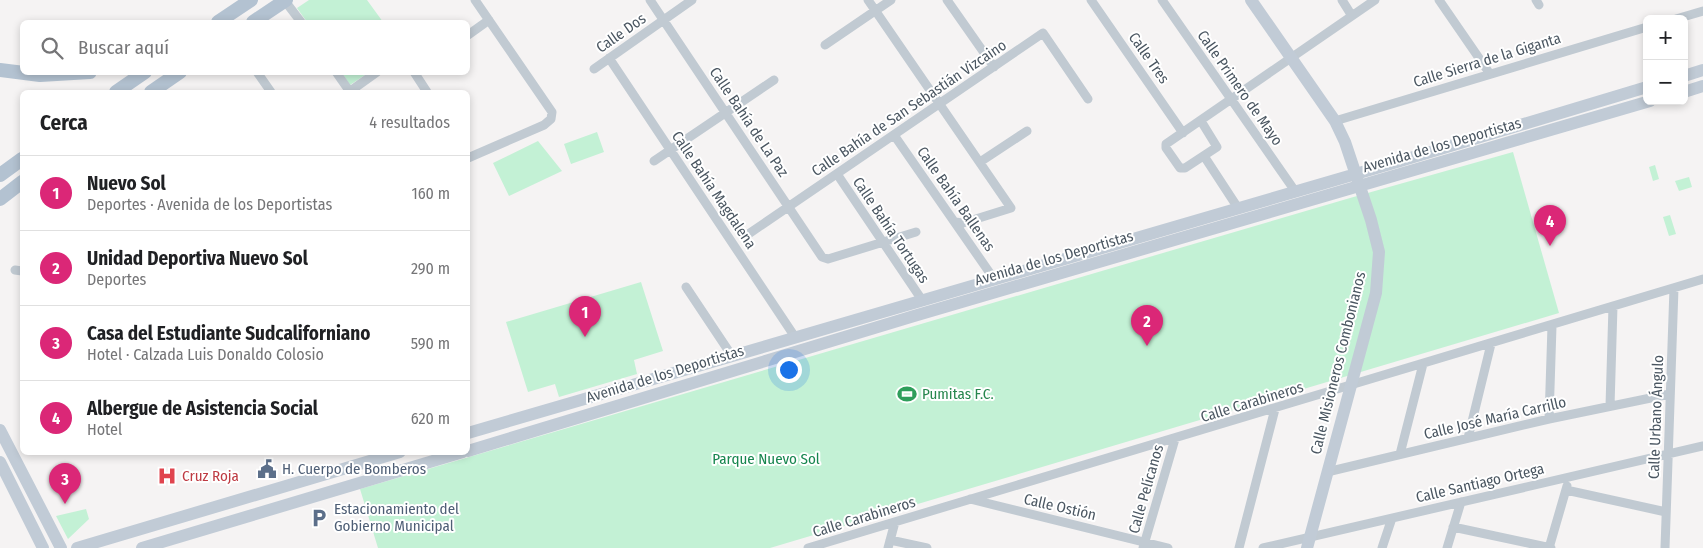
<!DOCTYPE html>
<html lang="es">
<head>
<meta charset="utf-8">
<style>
	body { margin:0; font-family:"Fira Sans Condensed",sans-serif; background:#f6f6f6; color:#202124 }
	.controls { position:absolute; right:15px; top:15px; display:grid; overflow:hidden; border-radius:8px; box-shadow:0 2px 8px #0003 }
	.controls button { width:45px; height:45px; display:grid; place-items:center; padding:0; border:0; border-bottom:1px solid #e0e0e0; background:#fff; color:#202124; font:25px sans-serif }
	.you { position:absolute; left:788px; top:369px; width:18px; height:18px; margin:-12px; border:4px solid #fff; border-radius:50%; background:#1a73e8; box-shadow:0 0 0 8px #1a73e833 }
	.badge { display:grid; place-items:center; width:32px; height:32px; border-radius:50%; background:#db2777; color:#fff; font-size:16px; font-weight:700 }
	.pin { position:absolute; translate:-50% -41px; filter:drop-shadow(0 1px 2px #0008) }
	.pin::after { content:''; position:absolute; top:26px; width:18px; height:15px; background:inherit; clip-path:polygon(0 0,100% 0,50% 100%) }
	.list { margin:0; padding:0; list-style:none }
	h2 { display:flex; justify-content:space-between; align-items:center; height:65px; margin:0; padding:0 20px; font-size:21px }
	h2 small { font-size:16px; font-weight:400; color:#757577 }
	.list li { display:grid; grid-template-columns:32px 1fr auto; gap:15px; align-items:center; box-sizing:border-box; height:75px; padding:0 20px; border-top:1px solid #e0e0e0 }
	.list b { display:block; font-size:19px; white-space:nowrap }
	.list p { margin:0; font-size:16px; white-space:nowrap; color:#757577 }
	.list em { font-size:16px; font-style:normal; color:#757577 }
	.icon { flex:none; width:28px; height:28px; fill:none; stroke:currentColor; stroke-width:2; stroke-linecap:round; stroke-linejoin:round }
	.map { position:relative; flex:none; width:1703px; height:548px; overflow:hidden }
	.search { position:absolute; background:#fff; box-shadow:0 2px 8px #0003; left:20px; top:20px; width:450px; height:55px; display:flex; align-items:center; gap:12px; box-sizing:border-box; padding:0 18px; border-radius:8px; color:#757577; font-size:19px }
	.panel { position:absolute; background:#fff; box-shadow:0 2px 8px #0003; left:20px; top:90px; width:450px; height:365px; border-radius:8px }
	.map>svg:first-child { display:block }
	.green { fill:#c3f1d5 }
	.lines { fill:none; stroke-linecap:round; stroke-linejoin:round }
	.street { stroke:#c1cad2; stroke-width:9 }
	.secondary { stroke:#c1cbd6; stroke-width:12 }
	.primary { stroke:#b3c2d1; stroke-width:14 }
	.labels { text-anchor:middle; stroke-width:4; stroke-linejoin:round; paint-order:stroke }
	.street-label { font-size:15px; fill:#4a5661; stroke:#fff }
	.leisure-label { font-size:15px; fill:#27864d; stroke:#fff; text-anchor:start }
	.park-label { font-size:15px; fill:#17864f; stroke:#fff }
	.service-label { font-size:15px; fill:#4e5e75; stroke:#fff; text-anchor:start }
	.health-label { font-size:15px; fill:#be3a42; stroke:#fff; text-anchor:start }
</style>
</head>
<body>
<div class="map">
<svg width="1703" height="548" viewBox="0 0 1703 548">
	<rect width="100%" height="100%" fill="#f5f3f3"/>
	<path class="green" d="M 309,0 L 367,0 L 383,22 L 307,22 L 297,8 Z
		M 342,73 L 368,73 L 350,85 Z
		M 597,132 L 604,152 L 571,164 L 564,144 Z
		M 538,141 L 562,171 L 509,196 L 493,163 Z
		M 1513,152 L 1559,313 L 770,548 L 378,548 L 360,489 L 1350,198 Z
		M 1655,165 L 1659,179 L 1653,181 L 1649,167 Z
		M 1689,177 L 1692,187 L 1679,191 L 1675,181 Z
		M 1670,215 L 1676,234 L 1669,236 L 1663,217 Z
		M 641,282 L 663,351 L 634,360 L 637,374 L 559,397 L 555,384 L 528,392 L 506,322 Z
		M 86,509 L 89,519 L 68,539 L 56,516 Z"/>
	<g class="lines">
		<path class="street" d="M 650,0 L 822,257 L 828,259 L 916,232
			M 868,0 L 1011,208 L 963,223 L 955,222
			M 947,0 L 994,67
			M 1091,0 L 1183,133
			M 1162,0 L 1295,191
			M 1342,0 L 1352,16
			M 1439,0 L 1490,74
			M 1536,0 L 1539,5
			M 285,1 L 301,22
			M 1676,19 L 1703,11
			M 468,35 L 489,20
			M 825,45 L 891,0
			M 609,58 L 795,337
			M 594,69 L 692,0
			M 257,72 L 271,92
			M 336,72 L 350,92
			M 414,72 L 427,92
			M 349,92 L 377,72
			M 1201,121 L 1217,147 L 1185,168 L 1180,168 L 1166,148 L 1166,144 L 1375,0
			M 1335,121 L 1647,27
			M 894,135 L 994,279
			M 1204,156 L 1238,208
			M 468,158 L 544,125 L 551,119 L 552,112 L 475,0
			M 654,161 L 774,80
			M 980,162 L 1027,131
			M 837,174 L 922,300
			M 747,235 L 1043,33 L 1088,99
			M 15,270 L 22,271
			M 686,287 L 732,356
			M 1610,406 L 1613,306
			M 1549,419 L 1552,326
			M 1468,438 L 1491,344
			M 1400,454 L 1423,364
			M 1327,472 L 1549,419 L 1670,394
			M 1566,490 L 1666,512
			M 970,499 L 1168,548
			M 1453,527 L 1551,548
			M 890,540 L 927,548
			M 808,548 L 1703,279
			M 888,548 L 895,522
			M 1143,548 L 1175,439
			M 1239,548 L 1275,409
			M 1263,548 L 1703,446
			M 1382,548 L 1392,518
			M 1447,548 L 1461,502
			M 1549,548 L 1567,486
			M 1665,548 L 1674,288"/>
		<path class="secondary" d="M 1251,0 L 1335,121 L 1345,142 L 1371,220 L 1379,252 L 1376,293 L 1307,548
			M 1684,76 L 1703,70
			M 1684,92 L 1703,86
			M 0,430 L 61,548
			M 468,433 L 1397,162 L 1647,87
			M 468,451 L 914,316 L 1650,101
			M 0,462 L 43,548
			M 77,548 L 400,452
			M 142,548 L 463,452"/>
		<path class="primary" d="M 218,22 L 251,0
			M 253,22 L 286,0
			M 0,70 L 40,75 L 90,72
			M 116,92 L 145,72
			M 151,92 L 180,72
			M 0,175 L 22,159
			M 0,199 L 22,182"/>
	</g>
	<defs>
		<g id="stadium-bare" transform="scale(1.5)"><path d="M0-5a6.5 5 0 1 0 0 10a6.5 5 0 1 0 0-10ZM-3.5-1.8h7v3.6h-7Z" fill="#2e9e5b" stroke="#fff" stroke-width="2.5" paint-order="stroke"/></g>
		<g id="civic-bare" transform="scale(1.5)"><path d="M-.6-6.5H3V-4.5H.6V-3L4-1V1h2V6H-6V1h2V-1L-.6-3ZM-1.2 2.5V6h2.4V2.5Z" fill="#5c6f8a" stroke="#fff" stroke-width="2.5" paint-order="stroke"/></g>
		<g id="hospital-bare" transform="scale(1.5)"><path d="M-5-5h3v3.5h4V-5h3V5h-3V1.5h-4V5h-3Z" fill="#e0444e" stroke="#fff" stroke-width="2.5" paint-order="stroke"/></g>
		<g id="parking-bare" transform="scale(1.5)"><path d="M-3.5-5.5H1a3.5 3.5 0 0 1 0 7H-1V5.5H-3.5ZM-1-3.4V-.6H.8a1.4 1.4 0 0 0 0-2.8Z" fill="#5c6f8a" stroke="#fff" stroke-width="2.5" paint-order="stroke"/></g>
	</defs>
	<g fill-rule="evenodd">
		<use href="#stadium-bare" x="907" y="394"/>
		<use href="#civic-bare" x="267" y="469"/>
		<use href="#hospital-bare" x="167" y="476"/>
		<use href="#parking-bare" x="319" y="518"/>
	</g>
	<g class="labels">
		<g class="street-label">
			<text transform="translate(621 33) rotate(-35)" y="5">Calle Dos</text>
			<text transform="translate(1149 58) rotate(55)" y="5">Calle Tres</text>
			<text transform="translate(1487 60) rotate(-17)" y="5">Calle Sierra de la Giganta</text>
			<text transform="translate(1240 88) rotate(55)" y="5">Calle Primero de Mayo</text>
			<text transform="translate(909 108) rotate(-34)" y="5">Calle Bahía de San Sebastián Vizcaino</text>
			<text transform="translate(749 122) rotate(56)" y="5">Calle Bahía de La Paz</text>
			<text transform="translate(1442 145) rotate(-16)" y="5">Avenida de los Deportistas</text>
			<text transform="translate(714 190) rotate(56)" y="5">Calle Bahía Magdalena</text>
			<text transform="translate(956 199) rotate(55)" y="5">Calle Bahía Ballenas</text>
			<text transform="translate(891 230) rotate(56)" y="5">Calle Bahía Tortugas</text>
			<text transform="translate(1054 258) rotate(-16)" y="5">Avenida de los Deportistas</text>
			<text transform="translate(1338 363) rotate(-76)" y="5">Calle Misioneros Combonianos</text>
			<text transform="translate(665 374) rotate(-17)" y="5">Avenida de los Deportistas</text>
			<text transform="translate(1252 402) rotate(-17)" y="5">Calle Carabineros</text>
			<text transform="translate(1656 417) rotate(-88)" y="5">Calle Urbano Ángulo</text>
			<text transform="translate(1495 418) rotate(-13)" y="5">Calle José María Carrillo</text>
			<text transform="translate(1480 483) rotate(-13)" y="5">Calle Santiago Ortega</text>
			<text transform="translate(1146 489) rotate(-74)" y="5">Calle Pelícanos</text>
			<text transform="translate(1060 507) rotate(13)" y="5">Calle Ostión</text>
			<text transform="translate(864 517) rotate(-17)" y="5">Calle Carabineros</text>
		</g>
		<g class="leisure-label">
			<text x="922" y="399">Pumitas F.C.</text>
		</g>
		<g class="park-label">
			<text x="766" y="464">Parque Nuevo Sol</text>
		</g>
		<g class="service-label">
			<text x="282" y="474">H. Cuerpo de Bomberos</text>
			<text x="334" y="514">Estacionamiento del<tspan x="334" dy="17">Gobierno Municipal</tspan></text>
		</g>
		<g class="health-label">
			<text x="182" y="481">Cruz Roja</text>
		</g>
	</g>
</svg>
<div class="controls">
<button>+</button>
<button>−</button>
</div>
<div class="you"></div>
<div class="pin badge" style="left:585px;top:337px">1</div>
<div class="pin badge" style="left:1147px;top:346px">2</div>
<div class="pin badge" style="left:65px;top:504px">3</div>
<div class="pin badge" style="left:1550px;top:246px">4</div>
<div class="search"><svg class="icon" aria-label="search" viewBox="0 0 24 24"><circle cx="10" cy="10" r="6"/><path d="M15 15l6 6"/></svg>Buscar aquí</div>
<section class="panel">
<h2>Cerca<small>4 resultados</small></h2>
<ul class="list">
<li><span class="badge">1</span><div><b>Nuevo Sol</b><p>Deportes · Avenida de los Deportistas</p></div><em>160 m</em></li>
<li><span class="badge">2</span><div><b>Unidad Deportiva Nuevo Sol</b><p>Deportes</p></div><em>290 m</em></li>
<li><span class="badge">3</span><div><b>Casa del Estudiante Sudcaliforniano</b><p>Hotel · Calzada Luis Donaldo Colosio</p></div><em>590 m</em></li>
<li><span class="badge">4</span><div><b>Albergue de Asistencia Social</b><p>Hotel</p></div><em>620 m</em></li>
</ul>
</section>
</div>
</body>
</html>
